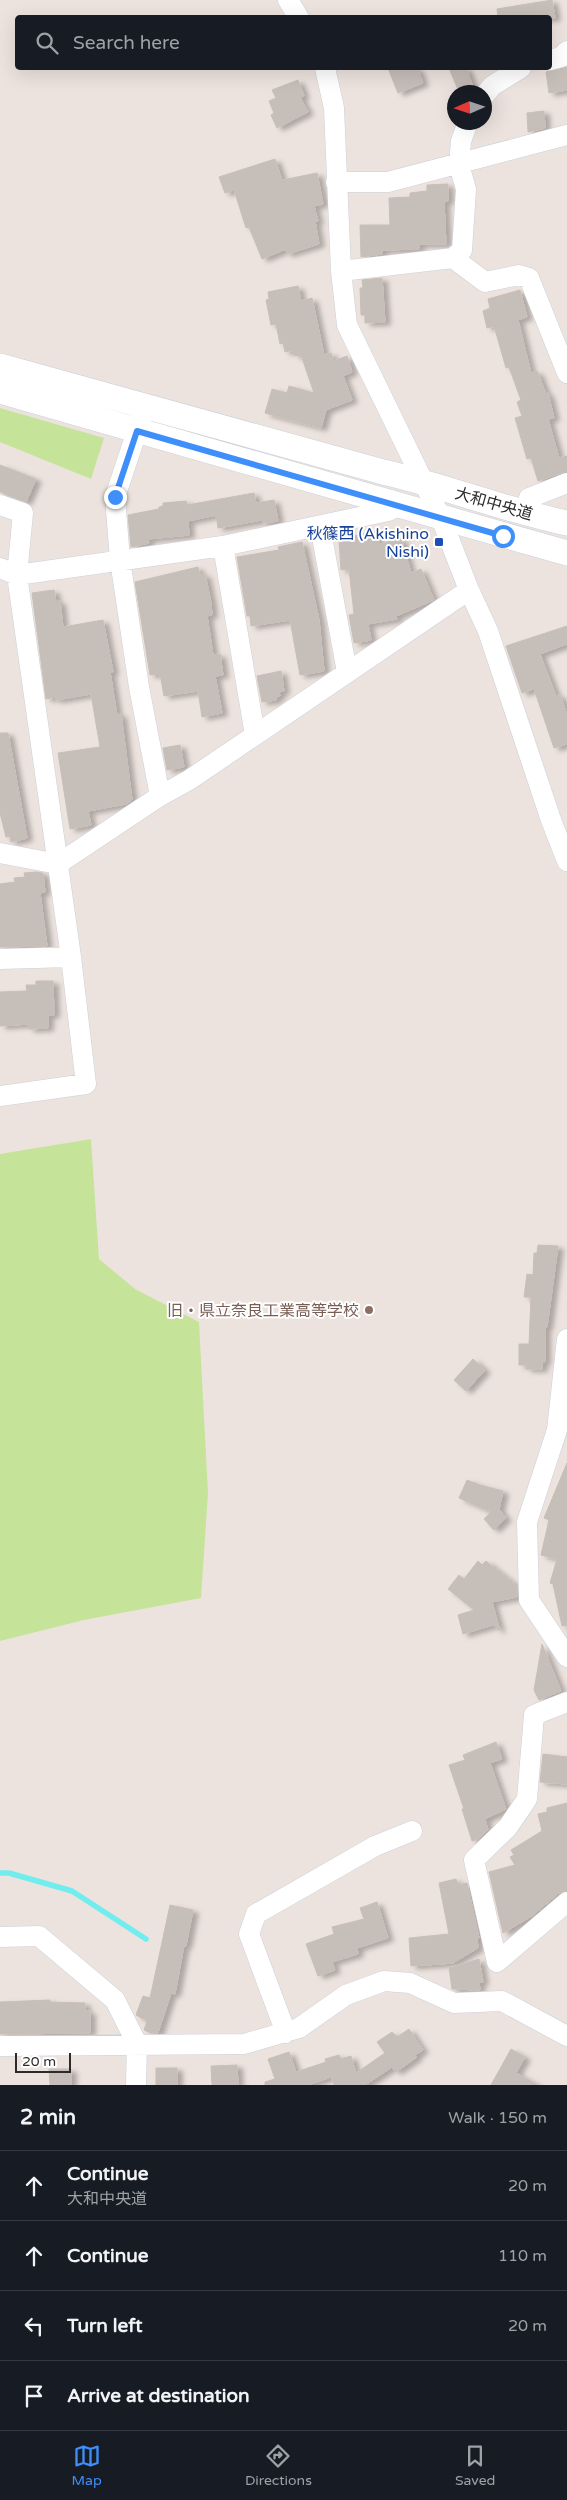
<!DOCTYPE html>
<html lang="en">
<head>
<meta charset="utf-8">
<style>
	body { margin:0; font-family:"Varela Round","Noto Sans JP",sans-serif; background:#242831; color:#f1f3f6 }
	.compass { position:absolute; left:447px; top:85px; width:45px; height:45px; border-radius:50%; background:#171b24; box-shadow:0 5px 20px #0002; rotate:267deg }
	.scale { position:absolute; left:15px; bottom:12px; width:56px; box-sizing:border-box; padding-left:5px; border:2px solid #2b2b2b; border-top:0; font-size:14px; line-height:18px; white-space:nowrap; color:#2b2b2b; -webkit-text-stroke:4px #fff; paint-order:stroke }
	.stop { position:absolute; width:15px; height:15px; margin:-11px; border:4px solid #3e8ffa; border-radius:50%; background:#fff }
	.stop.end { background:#3e8ffa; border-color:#fff; box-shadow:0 1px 5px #0008 }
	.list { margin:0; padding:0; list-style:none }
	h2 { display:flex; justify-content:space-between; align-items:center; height:65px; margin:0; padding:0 20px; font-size:21px }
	h2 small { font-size:16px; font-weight:400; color:#9ea1a6 }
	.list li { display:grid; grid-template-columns:32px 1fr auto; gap:15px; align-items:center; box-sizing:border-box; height:70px; padding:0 20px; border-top:1px solid #363941 }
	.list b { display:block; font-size:19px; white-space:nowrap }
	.list p { margin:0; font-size:16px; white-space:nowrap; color:#9ea1a6 }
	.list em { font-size:16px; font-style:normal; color:#9ea1a6 }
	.icon { flex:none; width:28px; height:28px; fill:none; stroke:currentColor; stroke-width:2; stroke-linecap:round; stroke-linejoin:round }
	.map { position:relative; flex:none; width:567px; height:2085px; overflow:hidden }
	.search { position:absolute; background:#171b24; box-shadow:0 5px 20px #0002; left:15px; right:15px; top:15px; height:55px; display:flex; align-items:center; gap:12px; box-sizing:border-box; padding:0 18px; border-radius:5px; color:#9ea1a6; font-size:19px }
	.sheet { height:345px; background:#171b24 }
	nav { display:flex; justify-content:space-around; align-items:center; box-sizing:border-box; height:70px; border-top:1px solid #363941; background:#171b24; font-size:14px; color:#9ea1a6 }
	nav a { display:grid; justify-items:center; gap:2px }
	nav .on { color:#3e8ffa }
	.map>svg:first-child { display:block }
	.green { fill:#c5e49a }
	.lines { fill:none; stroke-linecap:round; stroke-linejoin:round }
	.stream { stroke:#71ecef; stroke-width:5.5 }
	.building { fill:#c6beb9; stroke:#c9beb7; filter:url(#shadow) }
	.minor-casing { stroke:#c9d0d9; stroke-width:21 }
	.tertiary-casing { stroke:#c9d0d9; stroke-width:26 }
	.minor { stroke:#fff; stroke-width:20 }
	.tertiary { stroke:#fff; stroke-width:25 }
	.route { stroke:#3e8ffa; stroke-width:6 }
	.transit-dot { fill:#1a4fb4; stroke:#fff; stroke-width:2 }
	.education-dot { fill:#8d6e63; stroke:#fff; stroke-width:2 }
	.labels { text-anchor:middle; stroke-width:4; stroke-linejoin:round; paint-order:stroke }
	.street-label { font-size:16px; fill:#2b2b2b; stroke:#fff }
	.transit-label { font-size:16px; fill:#164399; stroke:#fff; text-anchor:end }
	.education-label { font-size:16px; fill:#785e54; stroke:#fff; text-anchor:end }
</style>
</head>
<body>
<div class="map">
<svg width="567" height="2085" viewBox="0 0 567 2085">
	<defs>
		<filter id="shadow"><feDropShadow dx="5.5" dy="3" stdDeviation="2.5" flood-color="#0004"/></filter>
	</defs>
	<rect width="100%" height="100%" fill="#ede3de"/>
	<path class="green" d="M 0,408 L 104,438 L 91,479 L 0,442 Z
		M 91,1139 L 99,1259 L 135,1289 L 199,1322 L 208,1493 L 201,1598 L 84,1620 L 0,1641 L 0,1154 Z"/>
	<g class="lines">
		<path class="stream" d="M 0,1873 L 9,1873 L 72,1891 L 146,1939"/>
	</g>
	<path class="building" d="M 552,0 L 555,18 L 498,18 L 497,9 Z
		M 567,67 L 567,90 L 549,93 L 546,72 Z
		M 388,68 L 417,68 L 423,83 L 398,93 Z
		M 449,68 L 466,68 L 473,87 L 459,92 Z
		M 298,80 L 304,96 L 300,97 L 308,112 L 277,128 L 271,115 L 274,113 L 269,101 L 276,98 L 272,90 Z
		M 544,111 L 545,128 L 528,132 L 527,113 Z
		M 275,159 L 282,180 L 317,173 L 323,204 L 314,206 L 318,221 L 315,221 L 319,244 L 287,254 L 286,249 L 262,259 L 249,227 L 246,228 L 234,190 L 225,193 L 219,177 Z
		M 448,184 L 448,201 L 444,202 L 446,244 L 419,244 L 419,249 L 382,250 L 382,254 L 361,257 L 360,225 L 390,225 L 389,198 L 410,197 L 410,193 L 427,191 L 427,185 Z
		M 382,278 L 385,322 L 365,323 L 365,315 L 361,315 L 360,288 L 363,288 L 362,280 Z
		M 298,286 L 301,301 L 312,298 L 324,355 L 331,353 L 334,361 L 347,356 L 352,372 L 343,376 L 352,400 L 326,410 L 321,428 L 265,413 L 272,389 L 287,393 L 289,386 L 314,393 L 301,355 L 295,356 L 294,350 L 285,352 L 283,343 L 280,344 L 276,324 L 271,325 L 266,300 L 269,299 L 268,292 Z
		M 520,290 L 527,317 L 518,320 L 531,373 L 537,371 L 546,394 L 548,393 L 554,418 L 548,419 L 559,458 L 567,456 L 567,471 L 538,481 L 531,458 L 527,459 L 515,418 L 522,416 L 517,402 L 521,400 L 509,367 L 506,368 L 494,326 L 487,328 L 483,311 L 490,308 L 488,299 Z
		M 0,465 L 36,479 L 26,502 L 0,492 Z
		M 254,493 L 256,503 L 274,500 L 278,521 L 263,523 L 262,520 L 218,528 L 216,515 L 188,521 L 189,535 L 148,539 L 149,543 L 131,547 L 128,515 L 159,509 L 159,507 L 163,506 L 163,503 L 186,501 L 187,505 Z
		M 376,532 L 380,544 L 401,538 L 411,573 L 421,569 L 434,600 L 396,616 L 397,619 L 368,624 L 371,640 L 354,643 L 349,615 L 354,614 L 349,569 L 341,570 L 339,541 L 347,541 L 347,537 Z
		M 302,542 L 319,620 L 324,671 L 300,675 L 290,620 L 251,626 L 250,616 L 247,616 L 237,557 L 279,550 L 278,547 Z
		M 198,567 L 200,575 L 205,574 L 211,603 L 212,615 L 207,616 L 213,655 L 220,654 L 223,675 L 215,676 L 222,713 L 202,717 L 198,691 L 164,696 L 160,674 L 150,675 L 135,582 Z
		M 54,590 L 56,602 L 60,601 L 63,627 L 103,620 L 113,672 L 110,672 L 117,715 L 121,714 L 132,800 L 126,804 L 88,811 L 91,825 L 70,829 L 58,753 L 100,747 L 91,694 L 56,700 L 55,697 L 46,699 L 32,593 Z
		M 567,626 L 567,644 L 540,654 L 556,696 L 560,695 L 567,715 L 567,744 L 554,748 L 534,689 L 522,693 L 506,646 Z
		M 281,671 L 284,691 L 279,692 L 280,696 L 276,697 L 276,700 L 262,702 L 257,676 Z
		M 0,733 L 8,733 L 27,838 L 11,842 L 10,836 L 6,837 L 0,813 Z
		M 180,745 L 184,767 L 167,770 L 163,748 Z
		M 36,872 L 43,873 L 45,892 L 40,893 L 47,946 L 0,947 L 0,884 L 15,882 L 14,878 L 25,877 L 24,873 Z
		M 36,981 L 53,981 L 54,1015 L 48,1015 L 48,1028 L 29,1029 L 28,1024 L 0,1026 L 0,992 L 27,991 L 26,985 L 36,985 Z
		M 538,1245 L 558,1246 L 547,1327 L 545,1327 L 545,1362 L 542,1362 L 542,1369 L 526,1369 L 527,1365 L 519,1365 L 519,1344 L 529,1344 L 531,1297 L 524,1297 L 527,1274 L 533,1275 L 534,1253 L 537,1253 Z
		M 473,1359 L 485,1370 L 466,1391 L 454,1380 Z
		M 567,1463 L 567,1625 L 562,1626 L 553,1584 L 550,1583 L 557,1559 L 541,1555 L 549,1520 L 544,1518 Z
		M 467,1480 L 480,1485 L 503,1491 L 499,1509 L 506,1518 L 494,1530 L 484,1519 L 491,1512 L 459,1498 Z
		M 478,1561 L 482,1565 L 486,1561 L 517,1586 L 517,1597 L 492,1602 L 500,1631 L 493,1625 L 463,1634 L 458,1615 L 474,1610 L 448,1589 L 459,1575 L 464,1579 Z
		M 542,1644 L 561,1691 L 539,1700 L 534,1690 Z
		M 496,1742 L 502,1759 L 490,1763 L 506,1809 L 485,1819 L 488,1830 L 478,1839 L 472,1841 L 462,1809 L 464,1809 L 449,1765 L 465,1760 L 463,1755 Z
		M 543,1754 L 567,1757 L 567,1784 L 540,1782 Z
		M 567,1803 L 567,1890 L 559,1893 L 532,1916 L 503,1933 L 489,1872 L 515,1865 L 510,1857 L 514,1855 L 511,1850 L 542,1831 L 538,1814 L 547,1812 L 547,1808 Z
		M 456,1879 L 458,1885 L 467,1883 L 479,1938 L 477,1938 L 478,1948 L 453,1963 L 411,1966 L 409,1938 L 449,1934 L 439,1883 Z
		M 377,1902 L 388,1938 L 357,1948 L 358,1954 L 332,1962 L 335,1970 L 318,1976 L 306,1944 L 334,1934 L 332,1927 L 364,1919 L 360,1908 Z
		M 170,1905 L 193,1910 L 186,1946 L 184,1945 L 175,1994 L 171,1993 L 158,2033 L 151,2033 L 144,2030 L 147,2021 L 136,2015 L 143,1996 L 150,1998 Z
		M 479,1959 L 483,1982 L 479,1982 L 480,1990 L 452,1989 L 449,1968 Z
		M 50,2000 L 50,2002 L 85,2003 L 85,2011 L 90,2011 L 90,2033 L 0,2034 L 0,2002 Z
		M 409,2029 L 423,2050 L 415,2055 L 417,2057 L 396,2072 L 392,2067 L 365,2085 L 334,2085 L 331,2077 L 308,2085 L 265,2085 L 265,2082 L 275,2079 L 268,2059 L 289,2052 L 296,2072 L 326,2062 L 325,2059 L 339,2055 L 341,2059 L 351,2056 L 356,2073 L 385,2053 L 377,2042 L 392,2032 L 397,2037 Z
		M 511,2049 L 525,2057 L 516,2073 L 538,2085 L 491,2085 Z
		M 237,2065 L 238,2085 L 212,2085 L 211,2066 Z
		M 156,2068 L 177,2068 L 177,2085 L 156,2085 Z
		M 49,2069 L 71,2069 L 71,2085 L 50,2085 Z"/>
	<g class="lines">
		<g class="minor-casing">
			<path id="minor" d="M 288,0 L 299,18
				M 550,60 L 561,57 L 567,51
				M 325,68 L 334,108 L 341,271 L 347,325 L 441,518 L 469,590 L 488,631 L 551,820 L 567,861
				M 484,96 L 492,86 L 521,68
				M 336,182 L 388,182 L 567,135
				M 453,258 L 485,282 L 519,275 L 529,278 L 567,373
				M 341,271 L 453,258 L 462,250 L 466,189 L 459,165 L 461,141 L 468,122
				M 142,416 L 115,497 L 120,560 L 139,687 L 160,796
				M 0,505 L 23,513 L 17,575 L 71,957 L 86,1084 L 0,1096
				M 525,512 L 529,498 L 567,483
				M 320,526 L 347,672
				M 223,546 L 255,735
				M 0,568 L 17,575 L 223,546 L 388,511 L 400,505
				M 0,853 L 58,864 L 160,796 L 189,780 L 469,590
				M 0,959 L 71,957
				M 567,1339 L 557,1430 L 527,1522 L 529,1600 L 567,1657
				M 567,1702 L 534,1715 L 527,1799 L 508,1827 L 474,1860 L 497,1962 L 567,1902
				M 0,1937 L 39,1936 L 115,2000 L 137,2044 L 136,2085
				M 286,2033 L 249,1934 L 256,1914 L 375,1846 L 412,1831
				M 0,2046 L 244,2044 L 299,2028 L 346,1995 L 384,1981 L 410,1983 L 454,2003 L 502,2001 L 567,2036"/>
		</g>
		<g class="tertiary-casing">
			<path id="tertiary" d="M 0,366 L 383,472 C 445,486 504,510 567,523
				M 0,391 L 567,553"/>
		</g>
		<use href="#minor" class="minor"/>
		<use href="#tertiary" class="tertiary"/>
	</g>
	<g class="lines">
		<path class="route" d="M 115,497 L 137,431 L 503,536"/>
	</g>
	<rect class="transit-dot" x="434" y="537" width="10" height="10" rx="2.5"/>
	<circle class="education-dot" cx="369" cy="1310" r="5"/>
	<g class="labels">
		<g class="street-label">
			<text transform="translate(494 503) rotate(16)" y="6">大和中央道</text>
		</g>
		<g class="transit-label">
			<text x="429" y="539">秋篠西 (Akishino<tspan x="429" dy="18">Nishi)</tspan></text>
		</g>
		<g class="education-label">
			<text x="359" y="1316">旧・県立奈良工業高等学校</text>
		</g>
	</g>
</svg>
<svg class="compass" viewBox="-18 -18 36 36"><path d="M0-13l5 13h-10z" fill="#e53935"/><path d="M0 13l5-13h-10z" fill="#9ea1a6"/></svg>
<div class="scale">20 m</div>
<div class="stop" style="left:503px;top:536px"></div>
<div class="stop end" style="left:115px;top:497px"></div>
<div class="search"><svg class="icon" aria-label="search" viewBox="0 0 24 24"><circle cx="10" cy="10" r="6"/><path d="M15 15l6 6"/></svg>Search here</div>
</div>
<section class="sheet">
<h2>2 min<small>Walk · 150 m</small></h2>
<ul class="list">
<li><svg class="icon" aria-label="ahead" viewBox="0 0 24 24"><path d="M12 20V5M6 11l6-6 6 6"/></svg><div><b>Continue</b><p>大和中央道</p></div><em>20 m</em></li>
<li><svg class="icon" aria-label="ahead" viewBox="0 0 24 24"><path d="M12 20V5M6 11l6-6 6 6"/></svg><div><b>Continue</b></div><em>110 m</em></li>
<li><svg class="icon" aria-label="left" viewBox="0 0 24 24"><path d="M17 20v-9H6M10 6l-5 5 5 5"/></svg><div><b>Turn left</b></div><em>20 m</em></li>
<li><svg class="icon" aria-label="arrive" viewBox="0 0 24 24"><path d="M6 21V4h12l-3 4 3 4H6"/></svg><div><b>Arrive at destination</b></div></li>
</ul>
</section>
<nav>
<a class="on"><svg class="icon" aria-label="map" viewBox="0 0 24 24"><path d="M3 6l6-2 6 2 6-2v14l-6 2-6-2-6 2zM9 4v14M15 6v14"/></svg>Map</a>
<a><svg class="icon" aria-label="directions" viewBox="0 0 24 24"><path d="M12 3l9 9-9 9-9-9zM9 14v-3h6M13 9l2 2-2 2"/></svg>Directions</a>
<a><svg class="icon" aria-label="saved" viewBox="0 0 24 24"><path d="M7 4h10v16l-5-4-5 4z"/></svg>Saved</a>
</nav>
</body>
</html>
